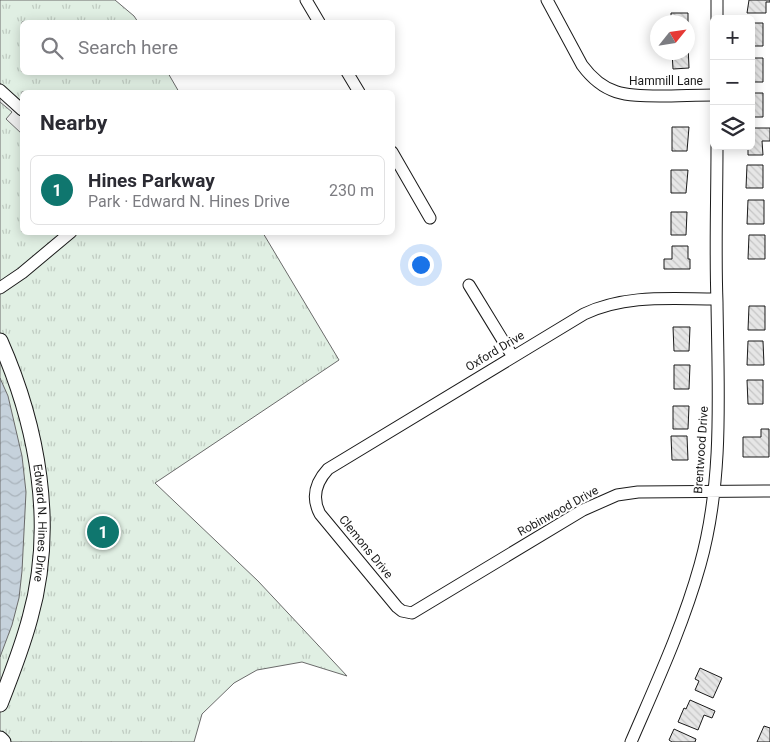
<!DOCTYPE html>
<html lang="en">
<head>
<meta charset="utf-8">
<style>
	body { margin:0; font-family:Roboto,sans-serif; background:#f7f7f7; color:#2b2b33 }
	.controls { position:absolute; right:15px; top:15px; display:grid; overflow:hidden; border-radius:8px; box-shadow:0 2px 12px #0003 }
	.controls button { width:45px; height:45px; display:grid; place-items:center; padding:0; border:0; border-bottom:1px solid #e1e1e2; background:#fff; color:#2b2b33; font:25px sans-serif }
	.compass { position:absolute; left:650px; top:15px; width:45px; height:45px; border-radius:50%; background:#fff; box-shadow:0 2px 12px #0003; rotate:60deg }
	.you { position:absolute; left:420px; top:264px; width:18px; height:18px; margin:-12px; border:4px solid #fff; border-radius:50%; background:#1a73e8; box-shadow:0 0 0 8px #1a73e833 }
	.badge { display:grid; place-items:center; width:32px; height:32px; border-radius:50%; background:#0f766e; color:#fff; font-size:16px; font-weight:700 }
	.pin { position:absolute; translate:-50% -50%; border:2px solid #fff; box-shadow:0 1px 5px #0006 }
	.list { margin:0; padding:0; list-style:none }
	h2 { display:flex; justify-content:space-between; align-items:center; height:65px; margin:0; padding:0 20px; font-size:21px }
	h2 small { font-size:16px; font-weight:400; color:#7c7c81 }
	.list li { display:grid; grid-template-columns:32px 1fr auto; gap:15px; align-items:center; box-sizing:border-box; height:70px; margin:0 10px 10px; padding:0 10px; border:1px solid #e1e1e2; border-radius:8px }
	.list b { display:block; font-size:19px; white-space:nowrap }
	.list p { margin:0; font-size:16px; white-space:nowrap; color:#7c7c81 }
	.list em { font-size:16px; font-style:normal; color:#7c7c81 }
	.icon { flex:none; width:28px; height:28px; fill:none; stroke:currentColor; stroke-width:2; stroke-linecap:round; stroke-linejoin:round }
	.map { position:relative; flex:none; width:770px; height:742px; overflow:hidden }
	.search { position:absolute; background:#fff; box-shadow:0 2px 12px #0003; left:20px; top:20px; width:375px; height:55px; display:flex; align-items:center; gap:12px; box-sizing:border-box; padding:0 18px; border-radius:8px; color:#7c7c81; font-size:19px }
	.panel { position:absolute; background:#fff; box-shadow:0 2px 12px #0003; left:20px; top:90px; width:375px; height:145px; border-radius:8px }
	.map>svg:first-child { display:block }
	.park { fill:url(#park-tufts); stroke:#6a6a6a }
	.parking { fill:#ededed; stroke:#6a6a6a }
	.water { fill:url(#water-waves); stroke:#6a6a6a }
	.building { fill:url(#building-back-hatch); stroke:#1a1a1a }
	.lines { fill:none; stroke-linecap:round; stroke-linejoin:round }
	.street-casing { stroke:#1a1a1a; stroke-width:13 }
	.secondary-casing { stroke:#1a1a1a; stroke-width:17 }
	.street { stroke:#fff; stroke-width:11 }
	.secondary { stroke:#fff; stroke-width:15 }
	.labels { text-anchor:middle; stroke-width:4; stroke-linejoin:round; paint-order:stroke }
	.street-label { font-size:12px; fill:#1a1a1a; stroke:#fff }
</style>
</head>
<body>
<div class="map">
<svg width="770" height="742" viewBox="0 0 770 742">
	<defs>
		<pattern id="park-tufts" width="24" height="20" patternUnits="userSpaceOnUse" patternTransform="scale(1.25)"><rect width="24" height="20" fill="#e0efe3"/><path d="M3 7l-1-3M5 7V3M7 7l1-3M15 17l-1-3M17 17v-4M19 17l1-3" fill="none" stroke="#c0ccc2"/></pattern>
		<pattern id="water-waves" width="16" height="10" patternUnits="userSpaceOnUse" patternTransform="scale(1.25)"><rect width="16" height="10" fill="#c6d2dc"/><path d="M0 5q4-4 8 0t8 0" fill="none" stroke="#aab4bc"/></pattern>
		<pattern id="building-back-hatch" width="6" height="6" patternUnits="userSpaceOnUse" patternTransform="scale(1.25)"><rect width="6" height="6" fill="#e6e6e6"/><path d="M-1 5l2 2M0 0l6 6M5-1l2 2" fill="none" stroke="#c5c5c5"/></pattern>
	</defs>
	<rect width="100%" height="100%" fill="#fff"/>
	<path class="park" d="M 0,0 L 115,0 L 134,16 L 138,22 L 22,22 L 22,72 L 168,73 L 179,92 L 22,92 L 22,232 L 263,233 L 339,360 L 155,483 L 258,581 L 347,676 L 302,662 L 257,670 L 234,683 L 202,714 L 194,742 L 0,742 Z"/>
	<path class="parking" d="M 0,83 L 22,102 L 22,134 L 6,119 L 12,112 L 0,102 Z"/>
	<path class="water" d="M 0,378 L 8,396 L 22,456 L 26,492 L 22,571 L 19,598 L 12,625 L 0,657 Z"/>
	<path class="building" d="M 749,0 L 770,0 L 770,2 L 766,2 L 766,13 L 747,13 Z
		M 671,13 L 688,13 L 688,23 L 671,22 Z
		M 751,23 L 763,23 L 763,46 L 751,46 Z
		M 688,45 L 689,68 L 673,69 L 672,52 L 688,52 Z
		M 751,58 L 763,58 L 763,82 L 751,82 Z
		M 751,93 L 763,93 L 763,117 L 751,117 Z
		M 672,127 L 689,127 L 687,151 L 672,151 Z
		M 751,128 L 770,128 L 770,141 L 762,141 L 763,155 L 748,155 L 748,146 L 751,146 Z
		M 747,165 L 763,165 L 763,188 L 746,188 Z
		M 671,170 L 688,170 L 686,193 L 671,193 Z
		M 748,200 L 764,200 L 764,224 L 747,224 Z
		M 671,212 L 687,212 L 686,235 L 671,235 Z
		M 749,235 L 765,235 L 765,259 L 748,259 Z
		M 672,246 L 688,246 L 688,259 L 690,259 L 690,269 L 664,269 L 664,259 L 672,259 Z
		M 749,306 L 765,306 L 765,330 L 748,330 Z
		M 673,327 L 690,327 L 689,351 L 674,351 Z
		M 748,341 L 763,341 L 764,365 L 747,365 Z
		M 674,365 L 690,365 L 689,389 L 674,389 Z
		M 747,380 L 763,380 L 763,404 L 748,404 Z
		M 673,406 L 689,406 L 688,429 L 673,429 Z
		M 761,429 L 769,429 L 769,457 L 743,457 L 743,437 L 761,437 Z
		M 671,436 L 687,436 L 688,460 L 672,460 Z
		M 700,668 L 722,678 L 713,698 L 695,690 L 699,681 L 695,679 Z
		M 690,700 L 715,711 L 712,718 L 704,715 L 698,730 L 678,722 L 684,708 L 686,709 Z
		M 764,726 L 770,728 L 770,742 L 757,742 Z
		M 674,729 L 696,739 L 695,742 L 672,742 L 669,740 Z"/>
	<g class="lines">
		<g class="street-casing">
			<path id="street" d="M 306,0 L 319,22
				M 547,0 L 582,65 C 604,95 625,96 660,96 C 678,96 696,95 714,95
				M 717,0 L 717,19
				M 347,72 L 359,92
				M 0,90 L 22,110
				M 392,152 L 430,218
				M 469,285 L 513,357
				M 0,288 L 22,273 L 71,232
				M 716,299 C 672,299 626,294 584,314 L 328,469 C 316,482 311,497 320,514 L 397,607 L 402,611 L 412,613 L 583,510 L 617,495 L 638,492 L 770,491
				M 631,742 C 656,684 683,626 700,565 C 724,480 718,389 717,302 C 715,250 717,198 717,146"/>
		</g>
		<g class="secondary-casing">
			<g id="secondary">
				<path id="s1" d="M 0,341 C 38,427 56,526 30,618 C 22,648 11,676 0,704"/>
				<path d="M 0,739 L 3,742"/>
			</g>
		</g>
		<use href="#street" class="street"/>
		<use href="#secondary" class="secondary"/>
	</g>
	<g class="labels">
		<g class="street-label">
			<text x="666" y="85">Hammill Lane</text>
			<text transform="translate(495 351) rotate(-31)" y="4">Oxford Drive</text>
			<text transform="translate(701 450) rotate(-86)" y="4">Brentwood Drive</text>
			<text transform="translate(558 511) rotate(-29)" y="4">Robinwood Drive</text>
			<text dy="4" stroke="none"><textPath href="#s1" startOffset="188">Edward N. Hines Drive</textPath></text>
			<text transform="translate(366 547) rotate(51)" y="4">Clemons Drive</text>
		</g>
	</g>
</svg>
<div class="controls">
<button>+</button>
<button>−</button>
<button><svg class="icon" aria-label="layers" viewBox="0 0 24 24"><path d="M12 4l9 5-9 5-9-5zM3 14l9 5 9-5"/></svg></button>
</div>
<svg class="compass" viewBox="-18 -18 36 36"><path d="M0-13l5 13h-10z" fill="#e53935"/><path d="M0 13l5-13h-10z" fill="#7c7c81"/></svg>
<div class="you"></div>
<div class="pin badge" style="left:103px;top:532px">1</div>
<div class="search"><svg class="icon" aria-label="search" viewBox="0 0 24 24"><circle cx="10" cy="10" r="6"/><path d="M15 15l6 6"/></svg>Search here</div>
<section class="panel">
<h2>Nearby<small></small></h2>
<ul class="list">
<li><span class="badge">1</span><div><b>Hines Parkway</b><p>Park · Edward N. Hines Drive</p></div><em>230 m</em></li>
</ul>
</section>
</div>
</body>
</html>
